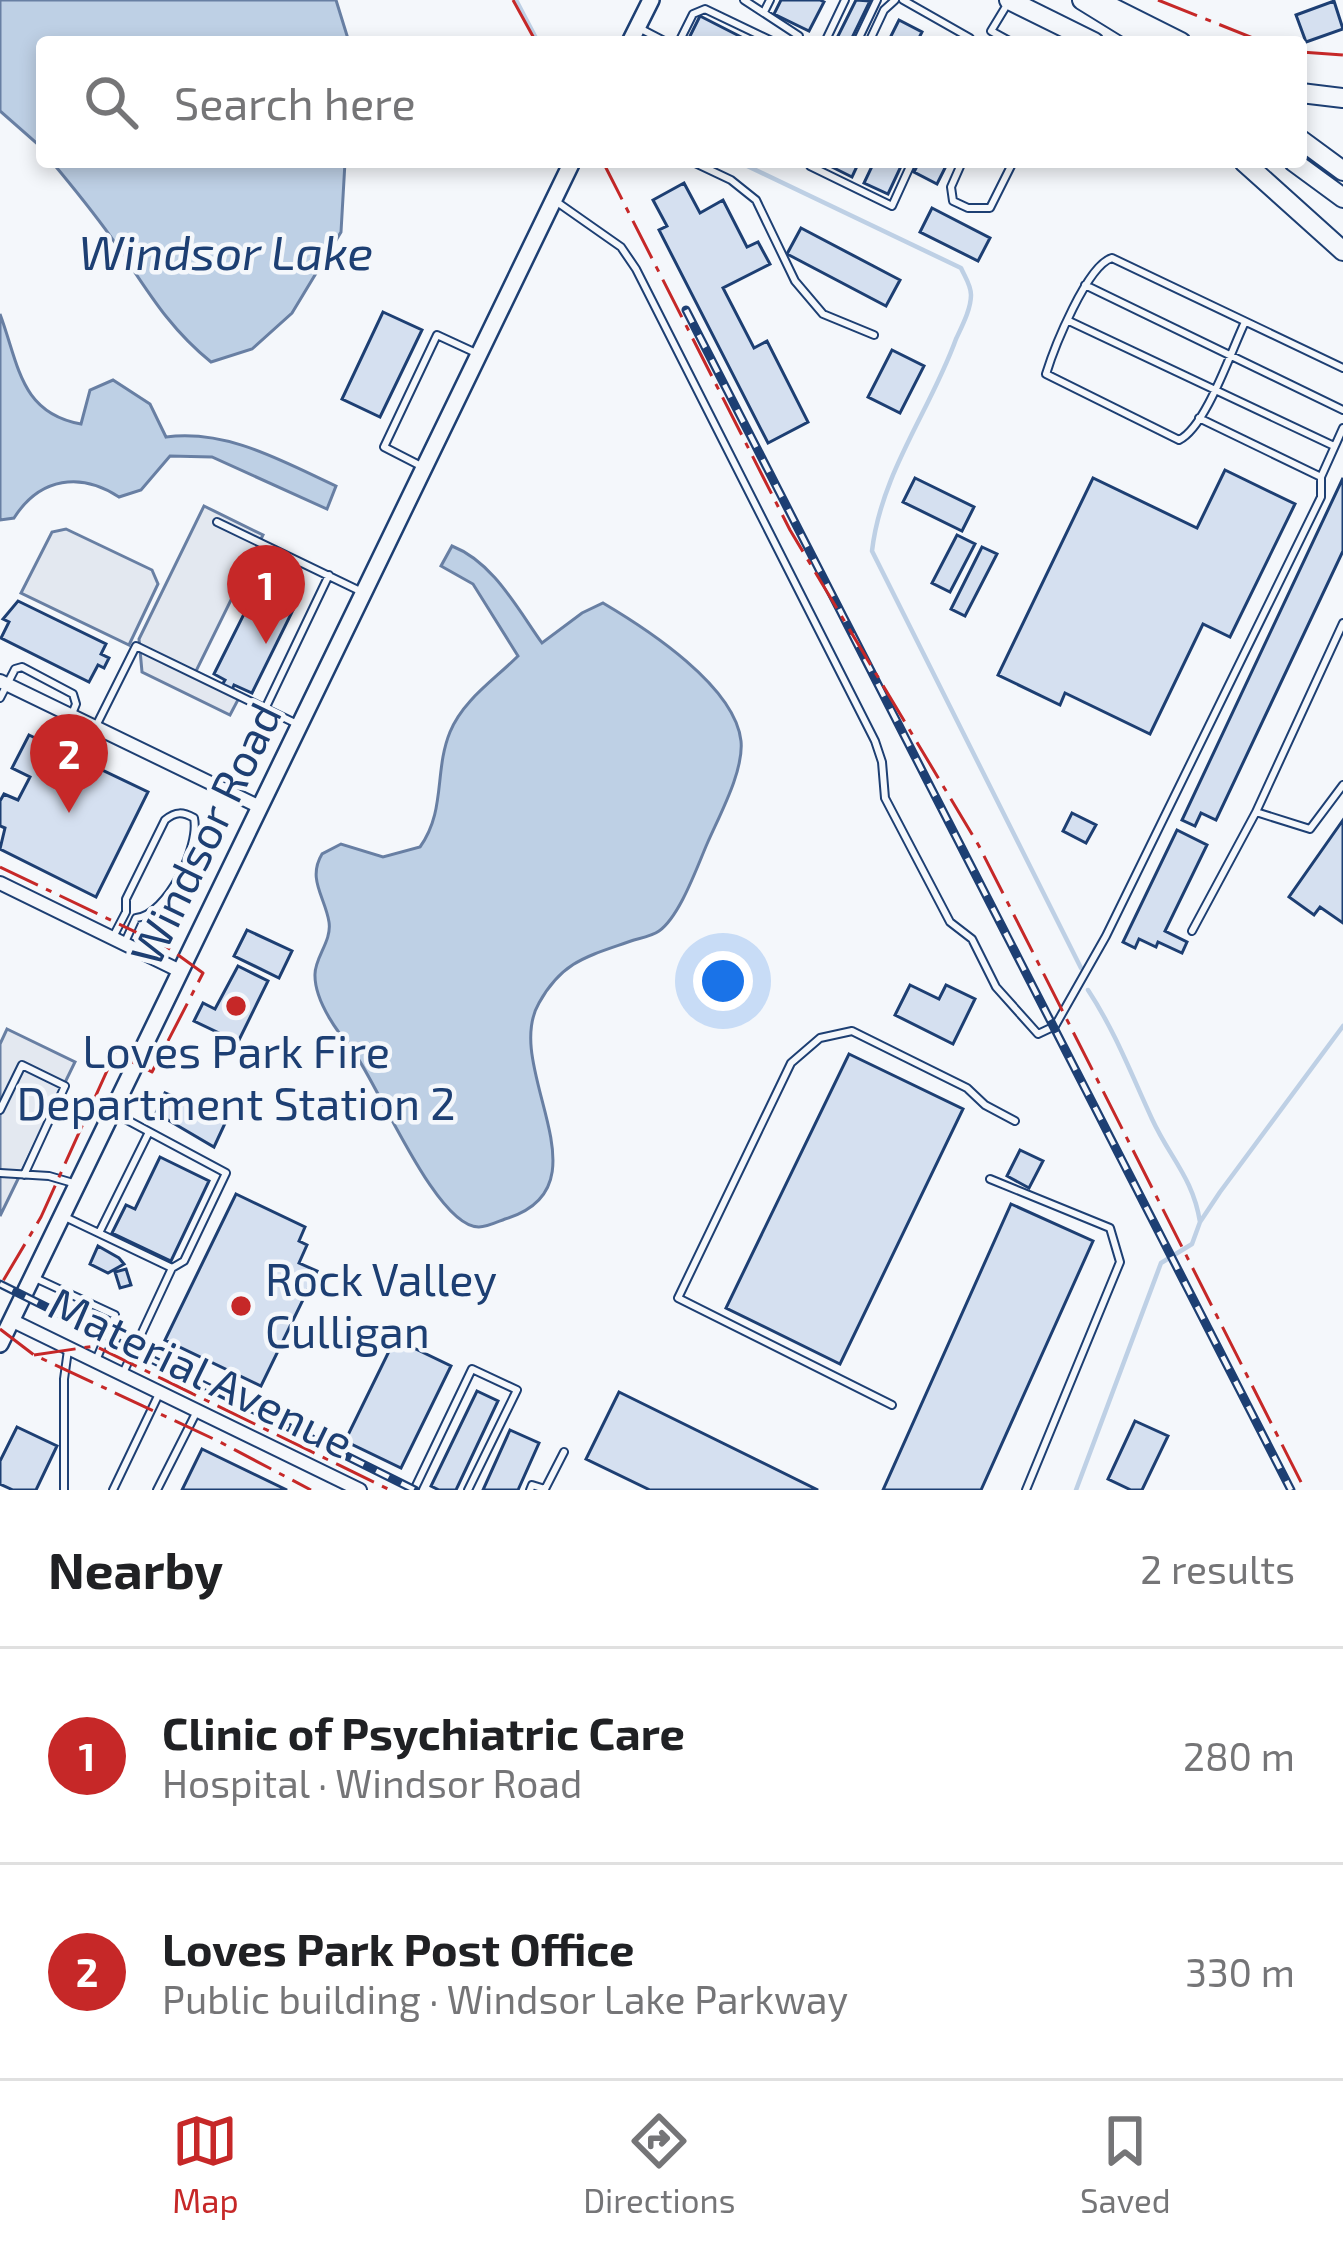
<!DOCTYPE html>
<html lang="en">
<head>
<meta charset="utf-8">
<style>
	body { margin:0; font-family:"Exo 2",sans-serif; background:#f6f6f6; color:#202124 }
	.you { position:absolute; left:723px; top:981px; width:42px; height:42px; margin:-30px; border:9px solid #fff; border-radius:50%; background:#1a73e8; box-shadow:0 0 0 18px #1a73e833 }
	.badge { display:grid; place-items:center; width:78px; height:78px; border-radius:50%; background:#c62828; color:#fff; font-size:39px; font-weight:700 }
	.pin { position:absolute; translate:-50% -99px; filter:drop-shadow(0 3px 6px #0008) }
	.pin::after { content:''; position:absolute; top:63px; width:42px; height:36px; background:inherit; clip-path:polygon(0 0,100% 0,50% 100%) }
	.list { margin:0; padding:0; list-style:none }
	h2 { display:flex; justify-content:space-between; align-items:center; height:156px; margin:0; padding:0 48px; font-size:51px }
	h2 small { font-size:39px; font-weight:400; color:#757577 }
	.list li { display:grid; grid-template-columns:78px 1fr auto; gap:36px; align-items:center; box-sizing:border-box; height:216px; padding:0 48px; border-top:3px solid #e0e0e0 }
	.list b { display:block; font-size:45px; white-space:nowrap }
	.list p { margin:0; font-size:39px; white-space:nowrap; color:#757577 }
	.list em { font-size:39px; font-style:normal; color:#757577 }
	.icon { flex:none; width:66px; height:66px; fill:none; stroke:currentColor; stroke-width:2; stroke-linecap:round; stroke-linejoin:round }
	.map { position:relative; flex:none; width:1343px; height:1490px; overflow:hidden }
	.search { position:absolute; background:#fff; box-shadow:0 6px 18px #0003; left:36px; right:36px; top:36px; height:132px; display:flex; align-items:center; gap:30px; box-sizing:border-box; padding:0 42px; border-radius:12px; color:#757577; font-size:45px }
	.sheet { height:588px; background:#fff }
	nav { display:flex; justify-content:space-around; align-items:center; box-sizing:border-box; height:168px; border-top:3px solid #e0e0e0; background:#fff; font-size:33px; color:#757577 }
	nav a { display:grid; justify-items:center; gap:6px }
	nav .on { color:#c62828 }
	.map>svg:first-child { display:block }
	.parking { fill:#e3e8f0; stroke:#687fa3; stroke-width:3 }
	.water { fill:#bed0e5; stroke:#687fa3; stroke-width:3 }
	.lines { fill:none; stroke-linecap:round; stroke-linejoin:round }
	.stream { stroke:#bed0e5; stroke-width:4.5 }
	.building { fill:#d5e0f0; stroke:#1d3f73; stroke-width:3 }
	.service-casing { stroke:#1d3f73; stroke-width:10 }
	.minor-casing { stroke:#1d3f73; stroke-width:16 }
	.tertiary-casing { stroke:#1d3f73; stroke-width:20 }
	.secondary-casing { stroke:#1d3f73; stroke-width:22 }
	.service { stroke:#f4f7fb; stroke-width:6 }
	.minor { stroke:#f4f7fb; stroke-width:12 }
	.tertiary { stroke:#f4f7fb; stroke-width:15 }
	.secondary { stroke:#f4f7fb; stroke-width:18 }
	.rail-casing { stroke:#1d3f73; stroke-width:9 }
	.rail { stroke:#f4f7fb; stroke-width:4.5; stroke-dasharray:14; stroke-linecap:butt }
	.power { stroke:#c62828; stroke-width:3; stroke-dasharray:42 9 6 9; stroke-linecap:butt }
	.poi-dot { fill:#c62828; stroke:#f4f7fb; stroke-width:4.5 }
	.labels { text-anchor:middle; stroke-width:9; stroke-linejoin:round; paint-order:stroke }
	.street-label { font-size:45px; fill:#1d3f73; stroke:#f4f7fb }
	.poi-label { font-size:45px; fill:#1d3f73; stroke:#f4f7fb }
	.water-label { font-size:48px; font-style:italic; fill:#1d3f73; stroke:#f4f7fb }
</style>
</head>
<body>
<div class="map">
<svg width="1343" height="1490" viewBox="0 0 1343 1490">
	<rect width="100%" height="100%" fill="#f4f7fb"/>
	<path class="parking" d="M 204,506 L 263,535 L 195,673 L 240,696 L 230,715 L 142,672 L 139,639 Z
		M 66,529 L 152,570 L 158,584 L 129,645 L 21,593 L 52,532 Z
		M 7,1029 L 75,1062 L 0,1216 L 0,1044 Z"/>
	<path class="water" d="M 0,0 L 336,0 L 349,42 L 42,42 L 42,148 L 0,111 Z
		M 52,162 L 345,162 L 341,232 L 292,313 L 252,349 L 211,362 C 165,325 144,284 111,237 C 93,212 72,186 52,162 Z
		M 0,314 C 19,365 20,413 81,424 L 90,390 L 113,380 L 150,404 L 166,437 C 227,429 282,461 336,486 L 327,509 L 212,457 L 170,456 L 141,490 L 119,497 C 81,472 40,477 14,518 L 0,520 Z
		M 452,546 C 493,562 517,608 542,643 L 582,613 L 603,603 C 647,629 735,686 741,741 C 744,771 719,816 707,844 C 697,867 680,916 659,931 C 652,936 641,938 634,940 C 589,956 563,960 539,1003 C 501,1068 612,1187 505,1219 C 497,1222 487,1227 479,1227 C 437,1228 379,1087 355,1054 C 340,1035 314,1002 315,974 C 315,957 332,941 329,922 C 325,897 307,879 322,854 L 341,844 L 383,857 L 420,847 C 446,811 434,771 450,732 C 463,700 494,680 518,656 L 473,584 L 441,566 Z"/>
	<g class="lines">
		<path class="stream" d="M 516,0 L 538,42
			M 739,162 L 961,268 C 965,277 971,285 971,295 C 971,309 962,326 956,339 C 930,411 881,473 872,551 L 1081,968
			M 1088,990 C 1115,1031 1132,1076 1152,1119 C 1170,1158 1193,1178 1200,1222
			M 1076,1490 L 1161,1263 L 1192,1244 L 1200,1222 L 1220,1192 L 1343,1026"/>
	</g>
	<path class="building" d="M 781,0 L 820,0 L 824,2 L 809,31 L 774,14 Z
		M 856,0 L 870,1 L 850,42 L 835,42 Z
		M 1334,1 L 1343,29 L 1306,42 L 1296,15 Z
		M 700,16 L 751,42 L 687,42 Z
		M 899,20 L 922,32 L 917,42 L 888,42 Z
		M 830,162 L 859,162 L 852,177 L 828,165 Z
		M 874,162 L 903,162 L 888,194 L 864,183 Z
		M 919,162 L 948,162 L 937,184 L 914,172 Z
		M 684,183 L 700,213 L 723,200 L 747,247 L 758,242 L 770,264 L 723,288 L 754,348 L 767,341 L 808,422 L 768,443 L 659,230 L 667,226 L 653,200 Z
		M 932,208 L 990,238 L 978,261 L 920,232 Z
		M 801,228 L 900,280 L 886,306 L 787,254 Z
		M 383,312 L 422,330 L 380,417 L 342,399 Z
		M 892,350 L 924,366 L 900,413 L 868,397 Z
		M 1225,470 L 1295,504 L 1230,637 L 1203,624 L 1150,734 L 1065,693 L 1060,705 L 998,675 L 1093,478 L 1197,528 Z
		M 915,478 L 974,507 L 962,531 L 903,502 Z
		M 1343,478 L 1343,551 L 1216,820 L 1201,813 L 1195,826 L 1182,820 Z
		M 957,535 L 975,544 L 950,592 L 932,583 Z
		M 982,547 L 997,554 L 965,616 L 951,609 Z
		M 270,584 L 280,589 L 278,595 L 296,604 L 252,693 L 234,685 L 232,690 L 222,685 L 225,680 L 214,674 L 258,586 L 266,590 Z
		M 18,601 L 106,644 L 101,654 L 109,658 L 104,668 L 98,665 L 89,682 L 1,638 L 9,622 L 3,619 Z
		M 29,735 L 148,792 L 96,897 L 0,849 L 5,828 L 0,826 L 0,801 L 4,794 L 18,800 L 30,777 L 12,768 Z
		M 1072,813 L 1096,825 L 1086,843 L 1063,831 Z
		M 1343,820 L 1343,923 L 1320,907 L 1314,915 L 1289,897 Z
		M 1177,830 L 1207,845 L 1165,931 L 1187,942 L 1182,953 L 1158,942 L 1156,947 L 1139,939 L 1135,948 L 1123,942 Z
		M 247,930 L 292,951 L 279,978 L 234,956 Z
		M 238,966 L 268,981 L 238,1042 L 194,1021 L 203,1003 L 215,1009 Z
		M 910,985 L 939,999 L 946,985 L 975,999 L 953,1044 L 895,1015 Z
		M 849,1054 L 963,1109 L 840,1364 L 726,1308 Z
		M 165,1093 L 227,1119 L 214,1147 L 156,1113 Z
		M 1020,1150 L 1043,1161 L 1029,1188 L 1007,1176 Z
		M 160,1157 L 209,1181 L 171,1261 L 112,1233 L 126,1205 L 135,1209 Z
		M 236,1194 L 305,1227 L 299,1241 L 307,1245 L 299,1263 L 317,1271 L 261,1386 L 165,1340 Z
		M 1011,1204 L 1093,1241 L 981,1490 L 883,1490 Z
		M 98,1246 L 119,1258 L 124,1264 L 108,1273 L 90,1264 Z
		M 126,1269 L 131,1285 L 120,1288 L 115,1272 Z
		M 395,1339 L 451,1366 L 401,1468 L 345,1441 Z
		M 477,1391 L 498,1401 L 456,1490 L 439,1490 L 431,1486 Z
		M 619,1392 L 818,1490 L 650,1490 L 586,1459 Z
		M 1135,1421 L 1168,1436 L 1142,1490 L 1131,1490 L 1108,1479 Z
		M 17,1427 L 57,1446 L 36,1490 L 13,1490 L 0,1484 L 0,1461 Z
		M 510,1430 L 539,1443 L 518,1490 L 483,1490 Z
		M 202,1449 L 287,1490 L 182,1490 Z"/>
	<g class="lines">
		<g class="service-casing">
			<path id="service" d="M 744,0 L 799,36 L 798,42
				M 903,0 L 970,38 L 968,42
				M 1008,3 L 991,31 L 1011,42
				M 764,12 L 770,0
				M 641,29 L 666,42
				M 679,42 L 693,14 L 705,9 L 774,42
				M 825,42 L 845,0
				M 857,42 L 877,0
				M 869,42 L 884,10 L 895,0
				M 693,162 L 731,180 L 756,200 L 795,281 L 823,314 L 874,335
				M 812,162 L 810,166 L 892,206 L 912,162
				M 962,162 L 951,187 L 953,201 L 968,208 L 990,208 L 1013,162
				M 554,200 L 621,247 L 636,269 L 875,741 L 882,762 L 885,798 L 950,922 L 972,939 L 996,987 L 1038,1034 L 1055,1026 L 1106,936 L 1321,497 L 1321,477 L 1199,418
				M 1085,285 L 1343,410
				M 1069,321 L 1334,446
				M 1245,322 C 1231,351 1206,427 1179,440 L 1046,374 C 1054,348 1087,265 1112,258 L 1343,368
				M 421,466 L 384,447 L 437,335 L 476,353
				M 1321,477 L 1343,428
				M 217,522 L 360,591
				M 0,698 L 15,669 L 22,667 L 73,694 L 76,704 L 72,714
				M 265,709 L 329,575
				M 96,726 L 136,646 L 295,723
				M 1256,812 L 1343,623
				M 1192,931 L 1256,812 L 1310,829 L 1343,785
				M 113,937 L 126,912 L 126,899 L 165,820 C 176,811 183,812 194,818 C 200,846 167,915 136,918 L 125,942
				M 0,1110 L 22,1065 L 65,1086 L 24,1175
				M 116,1114 L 226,1173 L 184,1261 L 172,1268
				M 0,1173 L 49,1176 L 73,1183
				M 990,1179 L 1110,1228 L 1120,1262 L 1026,1490
				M 65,1217 L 172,1268 L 124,1371
				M 99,1233 L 149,1132
				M 33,1277 L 115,1315 L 97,1358
				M 892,1405 L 678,1298 L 791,1063 L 820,1038 L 852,1031 L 967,1088 L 985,1105 L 1015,1121
				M 64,1490 L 64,1379 L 68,1350
				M 113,1490 L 158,1396
				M 157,1490 L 197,1411
				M 414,1490 L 472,1369 L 517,1390 L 468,1490
				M 530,1490 L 532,1485 L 545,1489 L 564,1452"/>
		</g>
		<g class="minor-casing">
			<path id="minor" d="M 0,681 L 260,807
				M 0,883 L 180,971
				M 11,1320 L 360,1490"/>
		</g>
		<g class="tertiary-casing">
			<path id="tertiary" d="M 630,42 L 651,0
				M 0,1344 L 572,162"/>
		</g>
		<g class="secondary-casing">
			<path id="secondary" d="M 1009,0 L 1094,42
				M 1082,0 L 1150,42
				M 1095,6 L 1107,5 L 1181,42
				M 1301,93 L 1343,98
				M 1301,140 L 1343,171
				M 1244,162 L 1343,251
				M 1294,162 L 1343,198"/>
		</g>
		<use href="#service" class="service"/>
		<use href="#minor" class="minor"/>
		<use href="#tertiary" class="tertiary"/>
		<use href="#secondary" class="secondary"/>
		<g class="rail-casing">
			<path id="rail" d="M 686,310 L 1291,1490
				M 0,1284 L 415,1490"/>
		</g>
		<use href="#rail" class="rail"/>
		<path class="power" d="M 513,0 L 536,42
			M 1158,0 L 1263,42
			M 1301,52 L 1343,55
			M 603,162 L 790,530 L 979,846 L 1305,1490
			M 0,867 L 167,947 L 203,973 L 152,1072 L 115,1053 L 41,1217 L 0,1286
			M 0,1329 L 34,1355 L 218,1441 L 311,1490
			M 34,1355 L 95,1346 L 390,1490"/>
	</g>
	<g class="poi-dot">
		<circle cx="236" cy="1006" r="12"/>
		<circle cx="241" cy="1306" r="12"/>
	</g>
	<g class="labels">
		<g class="street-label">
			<text transform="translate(206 834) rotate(-64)" y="16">Windsor Road</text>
			<text transform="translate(201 1373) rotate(26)" y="16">Material Avenue</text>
		</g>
		<g class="poi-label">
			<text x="236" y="1068">Loves Park Fire<tspan x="236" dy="52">Department Station 2</tspan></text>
			<text x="265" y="1296" text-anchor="start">Rock Valley<tspan x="265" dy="52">Culligan</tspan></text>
		</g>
		<g class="water-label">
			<text x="226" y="270">Windsor Lake</text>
		</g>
	</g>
</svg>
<div class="you"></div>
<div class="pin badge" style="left:266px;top:644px">1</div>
<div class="pin badge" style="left:69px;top:813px">2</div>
<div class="search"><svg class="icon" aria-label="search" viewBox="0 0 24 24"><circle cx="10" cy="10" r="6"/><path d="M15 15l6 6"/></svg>Search here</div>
</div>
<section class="sheet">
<h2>Nearby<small>2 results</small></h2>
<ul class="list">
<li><span class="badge">1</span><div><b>Clinic of Psychiatric Care</b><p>Hospital · Windsor Road</p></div><em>280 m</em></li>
<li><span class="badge">2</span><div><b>Loves Park Post Office</b><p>Public building · Windsor Lake Parkway</p></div><em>330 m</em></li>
</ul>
</section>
<nav>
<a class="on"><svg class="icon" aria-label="map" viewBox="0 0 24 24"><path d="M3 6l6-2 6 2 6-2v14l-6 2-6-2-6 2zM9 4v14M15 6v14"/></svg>Map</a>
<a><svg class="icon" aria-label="directions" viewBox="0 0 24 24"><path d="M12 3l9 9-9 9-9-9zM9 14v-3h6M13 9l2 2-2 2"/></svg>Directions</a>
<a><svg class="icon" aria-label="saved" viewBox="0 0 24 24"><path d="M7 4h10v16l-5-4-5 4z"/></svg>Saved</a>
</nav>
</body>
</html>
